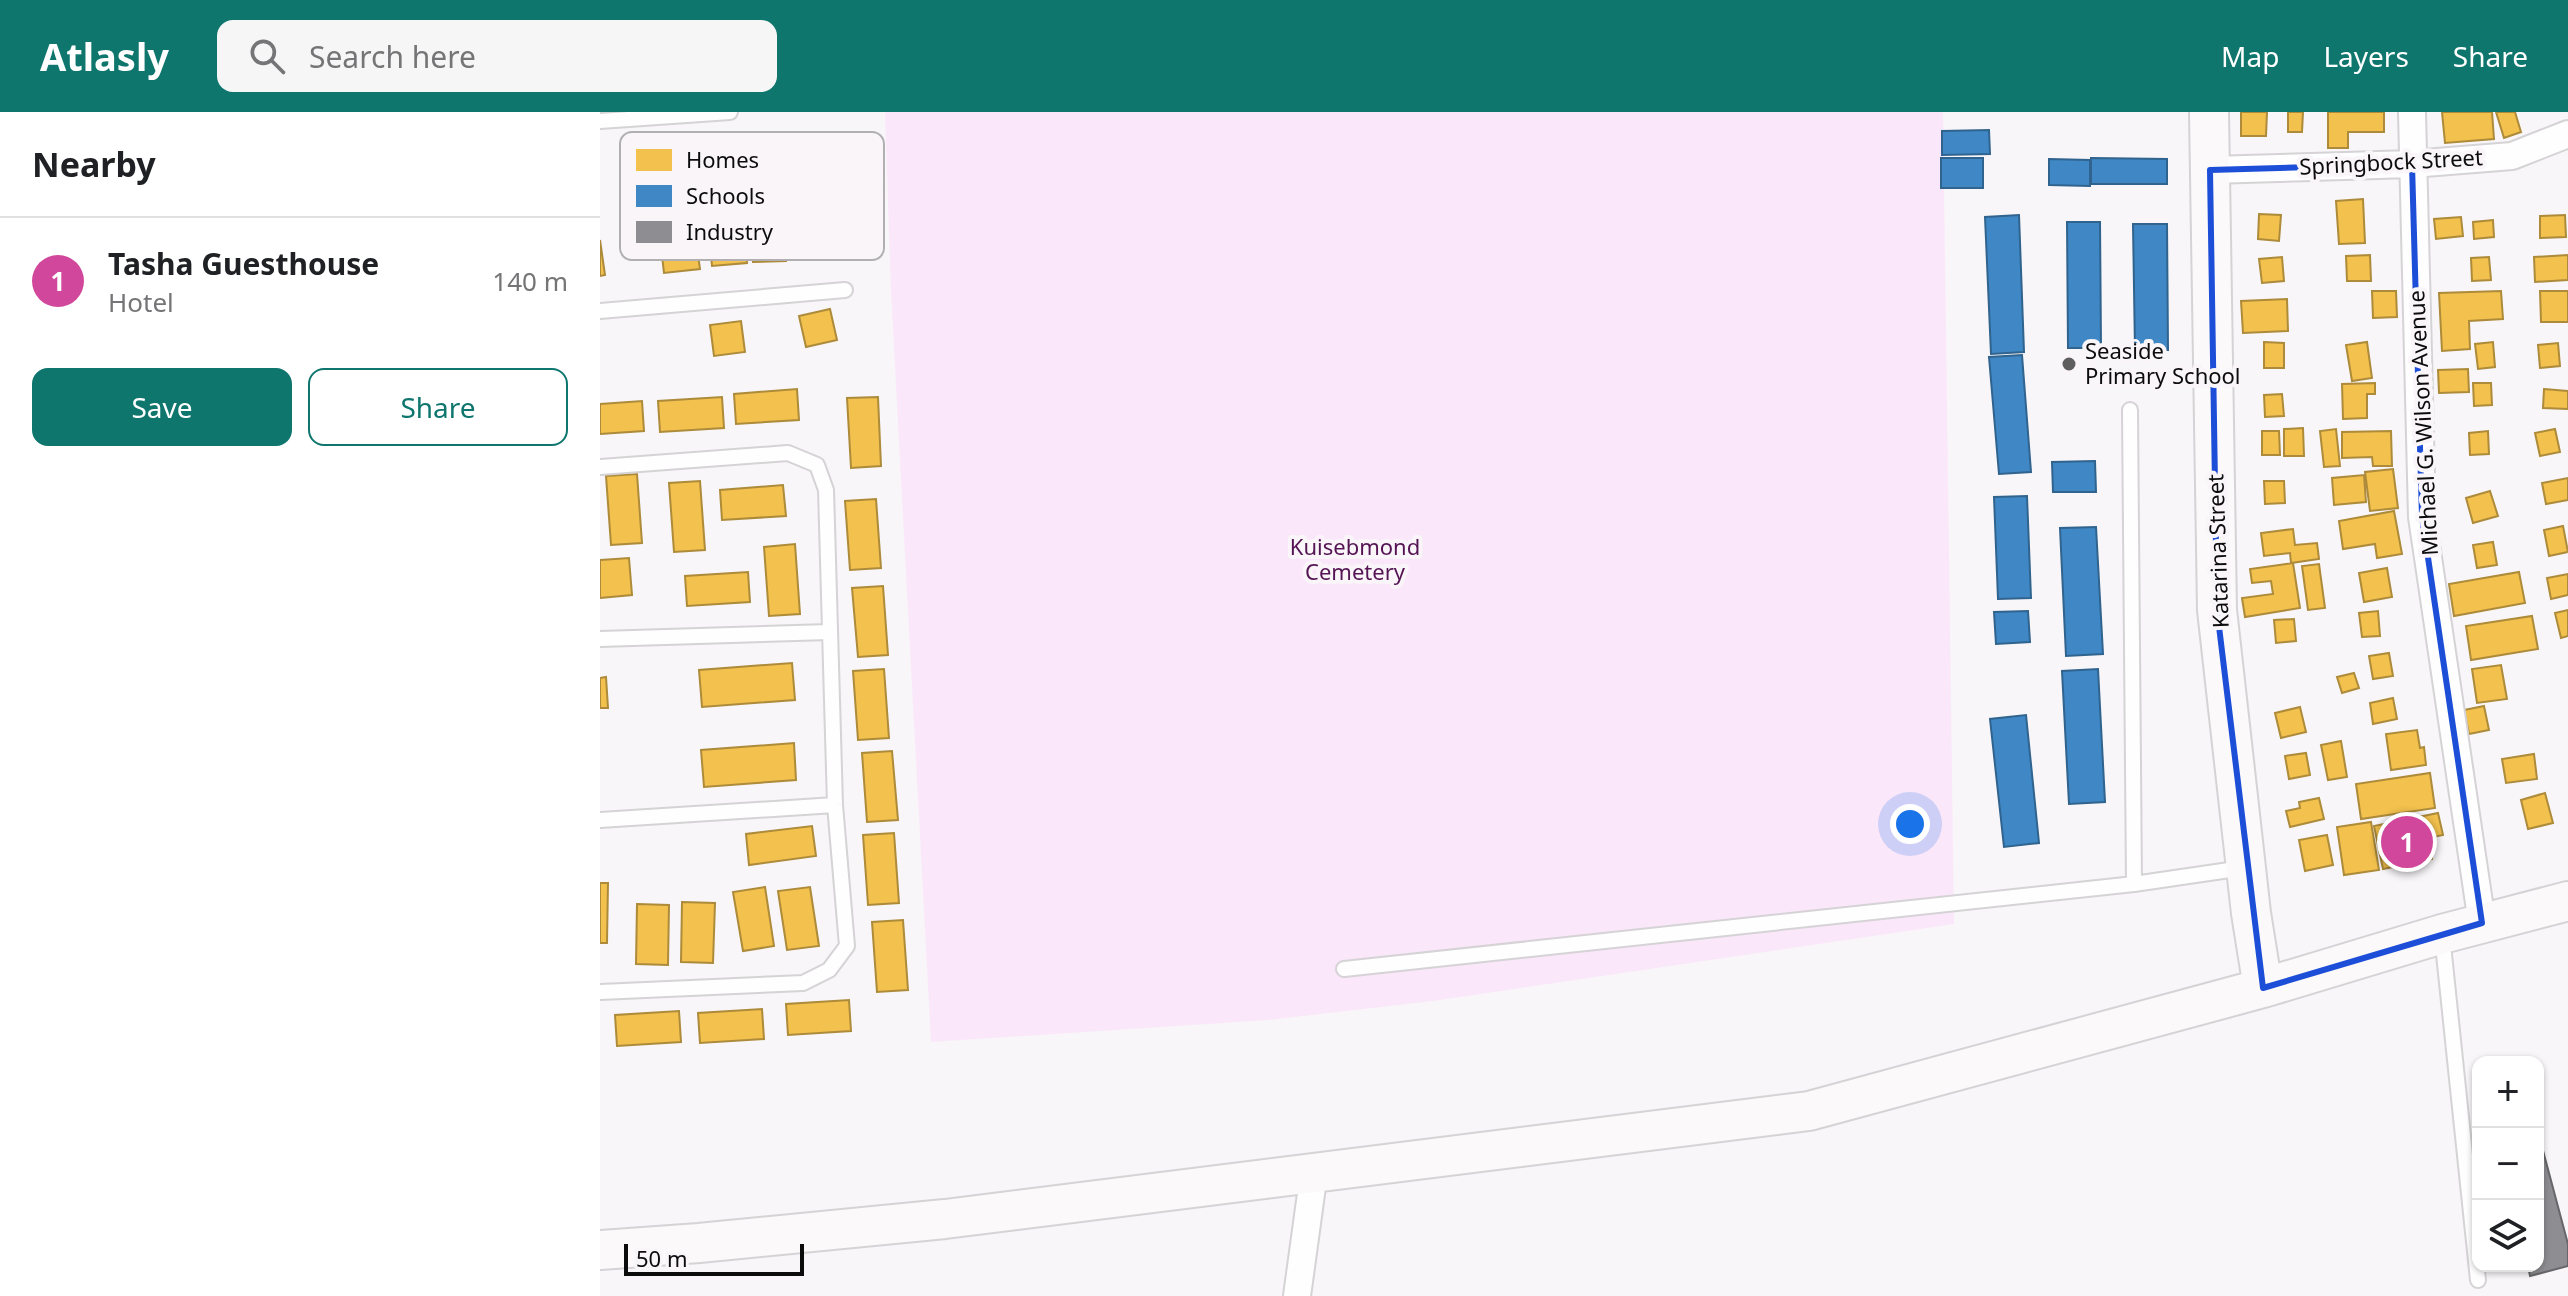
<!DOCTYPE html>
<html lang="en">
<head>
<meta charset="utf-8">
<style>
	body { margin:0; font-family:"Noto Sans",sans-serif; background:#f6f6f6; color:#202124 }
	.controls { position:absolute; right:24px; bottom:24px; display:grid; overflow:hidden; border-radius:16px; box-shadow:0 2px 6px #0004 }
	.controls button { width:72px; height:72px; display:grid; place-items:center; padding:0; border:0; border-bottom:2px solid #e0e0e0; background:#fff; color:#202124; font:40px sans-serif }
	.scale { position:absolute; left:24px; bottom:20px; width:180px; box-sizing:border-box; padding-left:8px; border:4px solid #0d0c0d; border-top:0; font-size:22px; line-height:28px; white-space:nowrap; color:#0d0c0d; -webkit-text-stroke:6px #f9f5f9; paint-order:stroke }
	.you { position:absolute; left:1310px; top:712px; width:28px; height:28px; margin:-20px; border:6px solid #fff; border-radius:50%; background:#1a73e8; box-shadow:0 0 0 12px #1a73e833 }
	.badge { display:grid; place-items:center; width:52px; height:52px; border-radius:50%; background:#0f766e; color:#fff; font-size:26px; font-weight:700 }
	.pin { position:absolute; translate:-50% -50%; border:4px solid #fff; box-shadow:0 2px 8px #0006 }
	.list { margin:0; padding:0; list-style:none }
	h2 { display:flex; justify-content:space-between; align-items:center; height:104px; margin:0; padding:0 32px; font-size:34px }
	h2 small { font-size:26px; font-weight:400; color:#757577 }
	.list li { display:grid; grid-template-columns:52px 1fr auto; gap:24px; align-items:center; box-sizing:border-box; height:128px; padding:0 32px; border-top:2px solid #e0e0e0 }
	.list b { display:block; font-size:30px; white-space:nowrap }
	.list p { margin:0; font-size:26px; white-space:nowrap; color:#757577 }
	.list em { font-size:26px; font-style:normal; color:#757577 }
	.actions { display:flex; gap:16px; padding:24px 32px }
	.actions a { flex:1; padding:18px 0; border:2px solid #0f766e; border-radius:16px; text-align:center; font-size:28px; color:#0f766e }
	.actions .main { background:#0f766e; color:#fff }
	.icon { flex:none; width:44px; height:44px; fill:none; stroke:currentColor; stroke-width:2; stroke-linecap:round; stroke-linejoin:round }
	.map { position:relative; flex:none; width:1968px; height:1184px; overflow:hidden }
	header { display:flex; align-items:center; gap:48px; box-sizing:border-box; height:112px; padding:0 40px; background:#0f766e; color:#fff }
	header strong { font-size:38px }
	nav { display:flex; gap:44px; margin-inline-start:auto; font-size:28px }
	.search { width:560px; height:72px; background:#f6f6f6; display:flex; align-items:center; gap:20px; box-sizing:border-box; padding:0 28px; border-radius:16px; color:#757577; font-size:30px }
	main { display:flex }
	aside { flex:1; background:#fff }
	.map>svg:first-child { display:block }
	.green { fill:#fbe7fa }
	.homes { fill:#f2c14e; stroke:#ad8b3a; stroke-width:2 }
	.schools { fill:#3f88c5; stroke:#30638e; stroke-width:2 }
	.industry { fill:#8d8d92; stroke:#67666a; stroke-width:2 }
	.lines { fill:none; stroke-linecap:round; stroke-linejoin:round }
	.lane-casing { stroke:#d5d3d5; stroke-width:18 }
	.street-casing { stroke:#d5d3d5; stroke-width:30 }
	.secondary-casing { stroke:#d5d3d5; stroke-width:42 }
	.lane { stroke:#fefefe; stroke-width:14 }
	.street { stroke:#fefefe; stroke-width:26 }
	.secondary { stroke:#fbf9fa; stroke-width:38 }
	.marked { fill:none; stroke:#1d4ed8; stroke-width:6; stroke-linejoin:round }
	.poi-dot { fill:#5f5e5f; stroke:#f9f5f9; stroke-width:3 }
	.labels { text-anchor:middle; stroke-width:8; stroke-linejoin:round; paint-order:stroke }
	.street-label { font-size:22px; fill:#0d0c0d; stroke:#f9f5f9 }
	.poi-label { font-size:22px; fill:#0d0c0d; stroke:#f9f5f9; text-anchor:start }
	.park-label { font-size:22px; fill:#551454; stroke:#f9f5f9 }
	.key { fill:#f9f5f9; stroke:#b2afb2; stroke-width:2 }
	.key-label { font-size:22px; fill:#0d0c0d }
</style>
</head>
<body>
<header>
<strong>Atlasly</strong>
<div class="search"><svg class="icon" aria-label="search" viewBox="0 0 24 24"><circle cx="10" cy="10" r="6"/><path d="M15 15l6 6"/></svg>Search here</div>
<nav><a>Map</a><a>Layers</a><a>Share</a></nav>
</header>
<main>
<aside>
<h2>Nearby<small></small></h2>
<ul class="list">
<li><span class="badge" style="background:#d1479c">1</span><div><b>Tasha Guesthouse</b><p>Hotel</p></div><em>140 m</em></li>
</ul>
<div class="actions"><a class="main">Save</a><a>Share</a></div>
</aside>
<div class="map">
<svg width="1968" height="1184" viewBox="0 0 1968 1184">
	<rect width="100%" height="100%" fill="#f8f6f8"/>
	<path class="green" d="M 285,0 L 1343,0 L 1354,812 L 833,889 L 668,908 L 331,930 L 291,179 Z"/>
	<path class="homes" d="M 1641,0 L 1667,0 L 1666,24 L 1641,24 Z
		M 1688,0 L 1703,0 L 1702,20 L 1688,20 Z
		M 1728,0 L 1784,0 L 1784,20 L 1748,20 L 1748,36 L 1728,36 Z
		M 1842,0 L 1892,0 L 1894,27 L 1845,31 Z
		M 1896,0 L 1915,0 L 1921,20 L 1904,26 Z
		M 1763,87 L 1765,131 L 1739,132 L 1736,89 Z
		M 166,88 L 168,124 L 185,123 L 186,149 L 153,150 L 149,89 Z
		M 141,92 L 147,151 L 112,154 L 106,95 Z
		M 1659,102 L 1681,103 L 1679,129 L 1658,127 Z
		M 1965,103 L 1966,125 L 1940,126 L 1940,104 Z
		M 1861,105 L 1863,124 L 1836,127 L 1834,107 Z
		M 1893,108 L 1894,125 L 1874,127 L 1873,110 Z
		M 94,114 L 100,157 L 64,161 L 59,118 Z
		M 0,128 L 5,163 L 0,164 Z
		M 1770,143 L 1771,169 L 1747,169 L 1746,144 Z
		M 1968,143 L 1968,168 L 1935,170 L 1934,145 Z
		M 1682,145 L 1684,169 L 1662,171 L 1659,147 Z
		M 1889,145 L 1891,168 L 1872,169 L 1871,146 Z
		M 1772,179 L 1796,179 L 1797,205 L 1773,206 Z
		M 1901,179 L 1903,207 L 1869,209 L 1870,237 L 1842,239 L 1839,181 Z
		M 1940,179 L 1968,179 L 1968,210 L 1941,210 Z
		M 1687,187 L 1688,219 L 1643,221 L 1641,189 Z
		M 230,197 L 237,228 L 206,235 L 199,204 Z
		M 141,209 L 145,240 L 114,244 L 110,213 Z
		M 1664,230 L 1684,231 L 1684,256 L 1664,256 Z
		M 1767,230 L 1772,266 L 1752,269 L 1746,233 Z
		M 1893,230 L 1895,255 L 1878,257 L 1875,232 Z
		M 1958,231 L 1960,254 L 1940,256 L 1938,233 Z
		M 1868,257 L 1869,280 L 1839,281 L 1838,258 Z
		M 1775,271 L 1775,282 L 1767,282 L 1767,306 L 1743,307 L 1742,272 Z
		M 1873,271 L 1891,271 L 1892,293 L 1874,294 Z
		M 197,277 L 199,308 L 136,312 L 134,282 Z
		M 1944,277 L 1968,279 L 1968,297 L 1943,296 Z
		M 1682,282 L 1684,304 L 1665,305 L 1664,283 Z
		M 122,285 L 124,316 L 60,320 L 58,289 Z
		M 278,285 L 281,354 L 251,356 L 247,286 Z
		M 42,289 L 44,319 L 0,322 L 0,292 Z
		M 1703,316 L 1704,344 L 1684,344 L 1684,317 Z
		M 1736,317 L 1740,354 L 1724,355 L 1720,319 Z
		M 1955,317 L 1960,340 L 1940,344 L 1935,321 Z
		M 1662,319 L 1679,319 L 1680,343 L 1662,343 Z
		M 1791,319 L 1792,354 L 1773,354 L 1772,345 L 1742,346 L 1742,320 Z
		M 1888,319 L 1889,342 L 1870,343 L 1869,321 Z
		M 1793,357 L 1798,396 L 1770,399 L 1765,360 Z
		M 37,362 L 42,431 L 11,433 L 6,364 Z
		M 1764,363 L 1766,390 L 1734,393 L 1732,366 Z
		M 1968,366 L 1968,388 L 1946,392 L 1942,371 Z
		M 100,369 L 105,438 L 74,440 L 69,371 Z
		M 1664,369 L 1684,369 L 1685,391 L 1665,392 Z
		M 183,373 L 186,404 L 122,408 L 120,378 Z
		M 1890,379 L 1898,404 L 1873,411 L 1866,386 Z
		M 276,387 L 281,456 L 250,458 L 245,389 Z
		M 1794,399 L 1802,442 L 1777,446 L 1775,432 L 1743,437 L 1739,409 Z
		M 1963,414 L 1968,440 L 1949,444 L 1944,418 Z
		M 1693,417 L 1695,433 L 1717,431 L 1719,447 L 1691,451 L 1690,441 L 1664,444 L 1661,421 Z
		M 1893,430 L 1897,453 L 1877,456 L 1873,433 Z
		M 195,432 L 200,502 L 169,504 L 164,435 Z
		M 29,446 L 32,483 L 0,486 L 0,448 Z
		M 1693,451 L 1700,496 L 1645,505 L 1642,486 L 1673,482 L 1671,469 L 1652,471 L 1650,457 Z
		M 1719,452 L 1725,496 L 1708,498 L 1702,454 Z
		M 1787,456 L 1792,485 L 1764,490 L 1759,461 Z
		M 148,460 L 150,490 L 87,494 L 85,464 Z
		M 1919,460 L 1925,491 L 1854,504 L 1849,472 Z
		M 1968,462 L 1968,483 L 1951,487 L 1947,466 Z
		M 283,474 L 288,543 L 258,545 L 252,476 Z
		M 1968,498 L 1968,524 L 1961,526 L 1955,501 Z
		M 1778,499 L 1780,524 L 1762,525 L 1759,501 Z
		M 1932,504 L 1938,537 L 1871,548 L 1866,514 Z
		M 1694,507 L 1696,529 L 1676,531 L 1674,508 Z
		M 1789,541 L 1793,564 L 1773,567 L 1769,544 Z
		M 192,551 L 195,588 L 102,595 L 99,558 Z
		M 1901,553 L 1907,587 L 1877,591 L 1872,557 Z
		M 284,557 L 289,626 L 258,628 L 253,559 Z
		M 1754,561 L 1759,576 L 1742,581 L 1737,565 Z
		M 6,565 L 8,596 L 0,596 L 0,566 Z
		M 1793,586 L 1797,607 L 1773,612 L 1770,591 Z
		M 1884,594 L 1889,618 L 1869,622 L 1864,598 Z
		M 1700,595 L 1706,620 L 1681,626 L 1675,601 Z
		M 1817,618 L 1820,636 L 1824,635 L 1826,653 L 1791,658 L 1786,622 Z
		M 1741,629 L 1747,665 L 1728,668 L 1721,633 Z
		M 194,631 L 196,668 L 104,675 L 101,638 Z
		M 292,639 L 298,708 L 267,710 L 262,641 Z
		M 1706,641 L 1710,663 L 1689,667 L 1685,644 Z
		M 1934,642 L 1937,667 L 1906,671 L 1902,647 Z
		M 1830,661 L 1835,696 L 1761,707 L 1756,672 Z
		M 1945,681 L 1953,711 L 1928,717 L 1921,688 Z
		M 1719,686 L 1724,707 L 1690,715 L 1686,699 L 1700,696 L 1699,690 Z
		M 1838,701 L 1843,723 L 1828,726 L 1832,747 L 1783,757 L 1774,714 Z
		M 1771,710 L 1779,758 L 1744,763 L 1737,715 Z
		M 212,714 L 216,744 L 149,753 L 146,722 Z
		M 294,721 L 299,791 L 268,793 L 263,723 Z
		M 1727,723 L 1733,753 L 1705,759 L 1699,728 Z
		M 0,771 L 8,771 L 7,831 L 0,831 Z
		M 165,775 L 174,834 L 143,839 L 133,780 Z
		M 210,775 L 219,834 L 187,838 L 178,779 Z
		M 82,790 L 115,791 L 113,851 L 81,850 Z
		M 37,792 L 69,793 L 68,853 L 36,852 Z
		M 303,808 L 308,878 L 277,880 L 272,810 Z
		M 249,888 L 251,919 L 188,923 L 186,892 Z
		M 162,897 L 164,927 L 100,931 L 98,901 Z
		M 79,899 L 81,930 L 17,934 L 15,903 Z"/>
	<path class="schools" d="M 1389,18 L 1390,42 L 1342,43 L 1342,19 Z
		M 1341,46 L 1383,46 L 1383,76 L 1341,76 Z
		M 1491,46 L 1567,47 L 1567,72 L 1491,72 Z
		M 1449,47 L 1490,48 L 1490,74 L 1449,73 Z
		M 1419,103 L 1424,240 L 1391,242 L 1385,105 Z
		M 1467,110 L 1500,110 L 1501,236 L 1468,236 Z
		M 1533,112 L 1567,112 L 1568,238 L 1535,238 Z
		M 1422,243 L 1431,360 L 1399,362 L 1389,245 Z
		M 1495,349 L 1496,380 L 1453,380 L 1452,350 Z
		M 1427,384 L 1431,486 L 1398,487 L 1394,385 Z
		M 1496,415 L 1503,542 L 1466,544 L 1460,416 Z
		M 1428,499 L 1430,530 L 1396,532 L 1394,500 Z
		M 1498,557 L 1505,690 L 1469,692 L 1462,559 Z
		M 1426,603 L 1439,731 L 1404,735 L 1390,607 Z"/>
	<path class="industry" d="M 1938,1020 L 1968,1132 L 1968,1154 L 1930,1164 L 1928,1154 L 1938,1154 Z"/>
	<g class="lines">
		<g class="lane-casing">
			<path id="lane" d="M 0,9 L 130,0
				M 0,199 L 245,178
				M 1530,298 L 1534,772
				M 0,355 L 188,341 L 217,353 L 226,378 L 235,693 L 247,834 L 229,858 L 203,871 L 0,880
				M 0,527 L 229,520
				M 0,708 L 235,693
				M 1842,823 L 1878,1168
				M 744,857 L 1534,772 L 1643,756"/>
		</g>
		<g class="street-casing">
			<path id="street" d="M 1812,0 L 1822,405 L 1882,811
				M 1610,58 L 1812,52 L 1912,44 L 1968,22
				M 697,1184 L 714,1060"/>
		</g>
		<g class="secondary-casing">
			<path id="secondary" d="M 1609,0 L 1617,498 L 1651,801 L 1663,876
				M 0,1138 L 99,1131 L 345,1107 L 1209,999 L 1663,876 L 1842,822 L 1968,789"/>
		</g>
		<use href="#lane" class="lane"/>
		<use href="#street" class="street"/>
		<use href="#secondary" class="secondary"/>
	</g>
	<path class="marked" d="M 1812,52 L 1822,405 L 1882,811 L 1663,876 L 1617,498 L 1610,58 Z"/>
	<circle class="poi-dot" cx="1469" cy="252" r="8"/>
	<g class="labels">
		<g class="street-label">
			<text transform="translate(1791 50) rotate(-3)" y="8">Springbock Street</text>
			<text transform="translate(1823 311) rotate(-93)" y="8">Michael G. Wilson Avenue</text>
			<text transform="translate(1618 439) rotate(-92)" y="8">Katarina Street</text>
		</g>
		<g class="poi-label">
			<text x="1485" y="247">Seaside<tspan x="1485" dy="25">Primary School</tspan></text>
		</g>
		<g class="park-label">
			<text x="755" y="443">Kuisebmond<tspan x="755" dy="25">Cemetery</tspan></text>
		</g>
	</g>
	<rect x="20" y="20" width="264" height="128" rx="12" class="key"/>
	<rect x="36" y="37" width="36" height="22" fill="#f2c14e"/>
	<rect x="36" y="73" width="36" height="22" fill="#3f88c5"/>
	<rect x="36" y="109" width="36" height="22" fill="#8d8d92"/>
	<g class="key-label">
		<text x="86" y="56">Homes</text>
		<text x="86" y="92">Schools</text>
		<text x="86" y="128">Industry</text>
	</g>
</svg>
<div class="controls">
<button>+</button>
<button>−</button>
<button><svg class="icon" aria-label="layers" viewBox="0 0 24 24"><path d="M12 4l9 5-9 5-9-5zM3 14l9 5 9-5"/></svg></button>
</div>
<div class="scale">50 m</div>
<div class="you"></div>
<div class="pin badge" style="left:1807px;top:730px;background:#d1479c">1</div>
</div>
</main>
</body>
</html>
